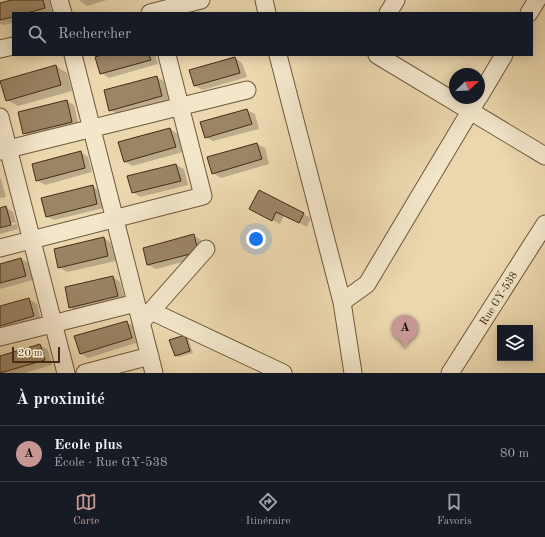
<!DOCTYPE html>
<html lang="fr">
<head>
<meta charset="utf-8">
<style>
	body { margin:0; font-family:"Old Standard TT",serif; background:#242831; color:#f1f3f6 }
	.controls { position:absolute; right:12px; bottom:12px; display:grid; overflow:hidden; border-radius:0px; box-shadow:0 2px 10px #0003 }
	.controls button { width:36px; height:36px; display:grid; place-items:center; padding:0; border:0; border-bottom:1px solid #363941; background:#171b24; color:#f1f3f6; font:20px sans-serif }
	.compass { position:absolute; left:449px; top:68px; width:36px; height:36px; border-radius:50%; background:#171b24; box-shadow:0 2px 10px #0003; rotate:67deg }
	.scale { position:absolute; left:12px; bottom:10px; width:48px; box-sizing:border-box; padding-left:4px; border:2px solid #442c15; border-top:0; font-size:11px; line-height:14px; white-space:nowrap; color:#442c15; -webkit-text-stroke:3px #f3e6cb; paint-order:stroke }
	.you { position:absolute; left:256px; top:239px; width:14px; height:14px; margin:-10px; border:3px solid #fff; border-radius:50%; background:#1a73e8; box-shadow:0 0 0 6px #1a73e833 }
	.badge { display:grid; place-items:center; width:26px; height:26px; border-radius:50%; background:#c59692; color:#111; font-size:13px; font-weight:700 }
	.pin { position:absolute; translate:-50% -33px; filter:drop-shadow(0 1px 2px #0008) }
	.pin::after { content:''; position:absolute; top:21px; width:14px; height:12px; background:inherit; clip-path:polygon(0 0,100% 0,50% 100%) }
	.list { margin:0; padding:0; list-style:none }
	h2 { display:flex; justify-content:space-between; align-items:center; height:52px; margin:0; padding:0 16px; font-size:17px }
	h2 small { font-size:13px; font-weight:400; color:#9ea1a6 }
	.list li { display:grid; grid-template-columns:26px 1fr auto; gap:12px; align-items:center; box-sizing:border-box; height:56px; padding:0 16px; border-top:1px solid #363941 }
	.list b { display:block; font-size:15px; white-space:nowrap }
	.list p { margin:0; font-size:13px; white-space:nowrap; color:#9ea1a6 }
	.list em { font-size:13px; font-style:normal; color:#9ea1a6 }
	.icon { flex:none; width:22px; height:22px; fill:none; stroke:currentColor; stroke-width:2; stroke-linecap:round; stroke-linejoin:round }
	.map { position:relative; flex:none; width:545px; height:373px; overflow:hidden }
	.search { position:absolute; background:#171b24; box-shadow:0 2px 10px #0003; left:12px; right:12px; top:12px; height:44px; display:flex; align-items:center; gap:10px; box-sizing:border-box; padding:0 14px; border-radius:0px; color:#9ea1a6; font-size:15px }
	.sheet { height:108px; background:#171b24 }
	nav { display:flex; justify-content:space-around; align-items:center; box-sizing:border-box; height:56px; border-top:1px solid #363941; background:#171b24; font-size:11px; color:#9ea1a6 }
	nav a { display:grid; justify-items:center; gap:2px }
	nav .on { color:#c59692 }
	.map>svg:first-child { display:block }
	.shadow { fill:#0003 }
	.building { fill:#9b8565; stroke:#442c15 }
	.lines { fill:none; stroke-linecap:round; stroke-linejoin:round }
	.minor-casing { stroke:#6e573c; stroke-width:19 }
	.minor { stroke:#f3e6cb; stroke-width:17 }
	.labels { text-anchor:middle; stroke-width:3; stroke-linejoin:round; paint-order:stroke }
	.street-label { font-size:11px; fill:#442c15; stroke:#f3e6cb }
</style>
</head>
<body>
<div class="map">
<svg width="545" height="373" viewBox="0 0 545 373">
	<rect width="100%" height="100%" fill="#ecd8af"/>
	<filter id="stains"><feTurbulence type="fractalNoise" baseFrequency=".005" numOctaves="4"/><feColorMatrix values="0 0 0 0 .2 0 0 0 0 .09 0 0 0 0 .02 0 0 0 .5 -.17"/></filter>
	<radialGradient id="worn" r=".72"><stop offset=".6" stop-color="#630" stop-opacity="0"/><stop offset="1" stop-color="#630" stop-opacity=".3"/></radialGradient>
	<path class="shadow" d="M 15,0 L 49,0 L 52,12 L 13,13 L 13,23 L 3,25 L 0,24 L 0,4 Z
		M 79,0 L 107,0 L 87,6 Z
		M 106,55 L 155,55 L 158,64 L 109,78 L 101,73 Z
		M 235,58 L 242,63 L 247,77 L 203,90 L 195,86 Z
		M 56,66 L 67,73 L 72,91 L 18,106 L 7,100 Z
		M 156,77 L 164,81 L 169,100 L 118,114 L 110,110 Z
		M 67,101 L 74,105 L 79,126 L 32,137 L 24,133 Z
		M 247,110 L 255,114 L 259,129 L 213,141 L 205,137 Z
		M 170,129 L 178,134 L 183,152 L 132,166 L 124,161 Z
		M 257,144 L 265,148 L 269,164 L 221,178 L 213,173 Z
		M 81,152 L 88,157 L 92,172 L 45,185 L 37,180 Z
		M 176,165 L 184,169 L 188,185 L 140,197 L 133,192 Z
		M 0,178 L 1,179 L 6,197 L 0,198 Z
		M 92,186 L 100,191 L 104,208 L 54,220 L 46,216 Z
		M 259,191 L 311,218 L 307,227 L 284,215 L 280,224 L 258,213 Z
		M 5,207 L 13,212 L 18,229 L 0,234 L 0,229 L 16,224 L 15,222 L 0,227 L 0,209 Z
		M 193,235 L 201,240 L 206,256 L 156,269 L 148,265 Z
		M 104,238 L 111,243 L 116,261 L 67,272 L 59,267 Z
		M 21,259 L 29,263 L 33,280 L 0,289 L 0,265 Z
		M 113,277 L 120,282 L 125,300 L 78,312 L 70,307 Z
		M 29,299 L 37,304 L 41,320 L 0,332 L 0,307 Z
		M 126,322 L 134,326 L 139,342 L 88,358 L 80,353 Z
		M 185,336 L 188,338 L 193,353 L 179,357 L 175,355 Z
		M 40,345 L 48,350 L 52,365 L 24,373 L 0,373 L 0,357 Z"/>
	<path class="building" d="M 11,0 L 43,0 L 45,8 L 27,13 L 13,13 L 13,17 L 0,20 L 0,3 Z
		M 102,55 L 149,55 L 151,60 L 100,74 L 95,57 Z
		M 235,57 L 240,73 L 194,86 L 189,70 Z
		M 56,65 L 61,85 L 6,101 L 0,81 Z
		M 157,76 L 162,96 L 109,111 L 104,90 Z
		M 67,100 L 72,122 L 23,134 L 18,112 Z
		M 247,109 L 252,124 L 205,138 L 200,122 Z
		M 170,128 L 176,147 L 124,162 L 118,142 Z
		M 257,143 L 262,159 L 212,174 L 207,157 Z
		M 81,151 L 85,168 L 36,181 L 32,164 Z
		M 176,164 L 181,181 L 132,193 L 127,176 Z
		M 93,185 L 97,204 L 46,217 L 41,198 Z
		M 259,190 L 304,213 L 299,223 L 276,212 L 272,221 L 249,209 Z
		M 6,206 L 11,225 L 0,228 L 0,208 Z
		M 194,234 L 198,252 L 147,265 L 143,248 Z
		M 104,237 L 108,256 L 58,268 L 54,249 Z
		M 21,258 L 26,276 L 0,283 L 0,264 Z
		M 113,276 L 118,296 L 69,308 L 65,287 Z
		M 29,298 L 34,316 L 0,326 L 0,306 Z
		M 127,321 L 132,338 L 80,354 L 74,336 Z
		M 185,335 L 190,351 L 175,356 L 169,340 Z
		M 40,344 L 45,360 L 0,373 L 0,356 Z"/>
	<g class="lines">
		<g class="minor-casing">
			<path id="minor" d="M 59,0 L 63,13
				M 264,0 L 267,13
				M 150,13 L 201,0
				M 388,13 L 396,0
				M 529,13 L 537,0
				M 0,49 L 13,46
				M 73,55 L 154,373
				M 278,55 L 342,302 L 353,373
				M 377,55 L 545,156
				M 479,97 L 504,55
				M 0,117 L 66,373
				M 0,151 L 247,90
				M 0,248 L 203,196 L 167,55
				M 342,302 L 367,284 L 478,98
				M 151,311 L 283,373
				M 144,319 L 206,249
				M 0,337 L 136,303
				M 85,373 L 150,356
				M 450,373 L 545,224"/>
		</g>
		<use href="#minor" class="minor"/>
	</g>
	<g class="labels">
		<g class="street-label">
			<text transform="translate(498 298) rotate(-58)" y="4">Rue GY-538</text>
		</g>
	</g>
	<rect width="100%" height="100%" filter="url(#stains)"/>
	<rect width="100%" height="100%" fill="url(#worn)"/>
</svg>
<div class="controls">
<button><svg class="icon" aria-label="layers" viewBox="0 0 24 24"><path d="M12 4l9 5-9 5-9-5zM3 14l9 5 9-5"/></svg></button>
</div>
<svg class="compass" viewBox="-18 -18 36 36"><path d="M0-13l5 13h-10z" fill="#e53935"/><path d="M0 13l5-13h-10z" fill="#9ea1a6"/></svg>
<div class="scale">20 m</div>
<div class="you"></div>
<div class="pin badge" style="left:405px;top:348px">A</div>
<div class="search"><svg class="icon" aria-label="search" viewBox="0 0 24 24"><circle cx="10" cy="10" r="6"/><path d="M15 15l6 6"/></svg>Rechercher</div>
</div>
<section class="sheet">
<h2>À proximité<small></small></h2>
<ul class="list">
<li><span class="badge">A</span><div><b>Ecole plus</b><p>École · Rue GY-538</p></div><em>80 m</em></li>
</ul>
</section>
<nav>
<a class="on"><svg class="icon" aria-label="map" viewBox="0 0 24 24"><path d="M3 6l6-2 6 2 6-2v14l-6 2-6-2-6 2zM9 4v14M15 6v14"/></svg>Carte</a>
<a><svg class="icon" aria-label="directions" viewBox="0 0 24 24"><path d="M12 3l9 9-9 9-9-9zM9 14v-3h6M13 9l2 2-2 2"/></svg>Itinéraire</a>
<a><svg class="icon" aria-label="saved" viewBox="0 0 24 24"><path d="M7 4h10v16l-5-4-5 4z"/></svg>Favoris</a>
</nav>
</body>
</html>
